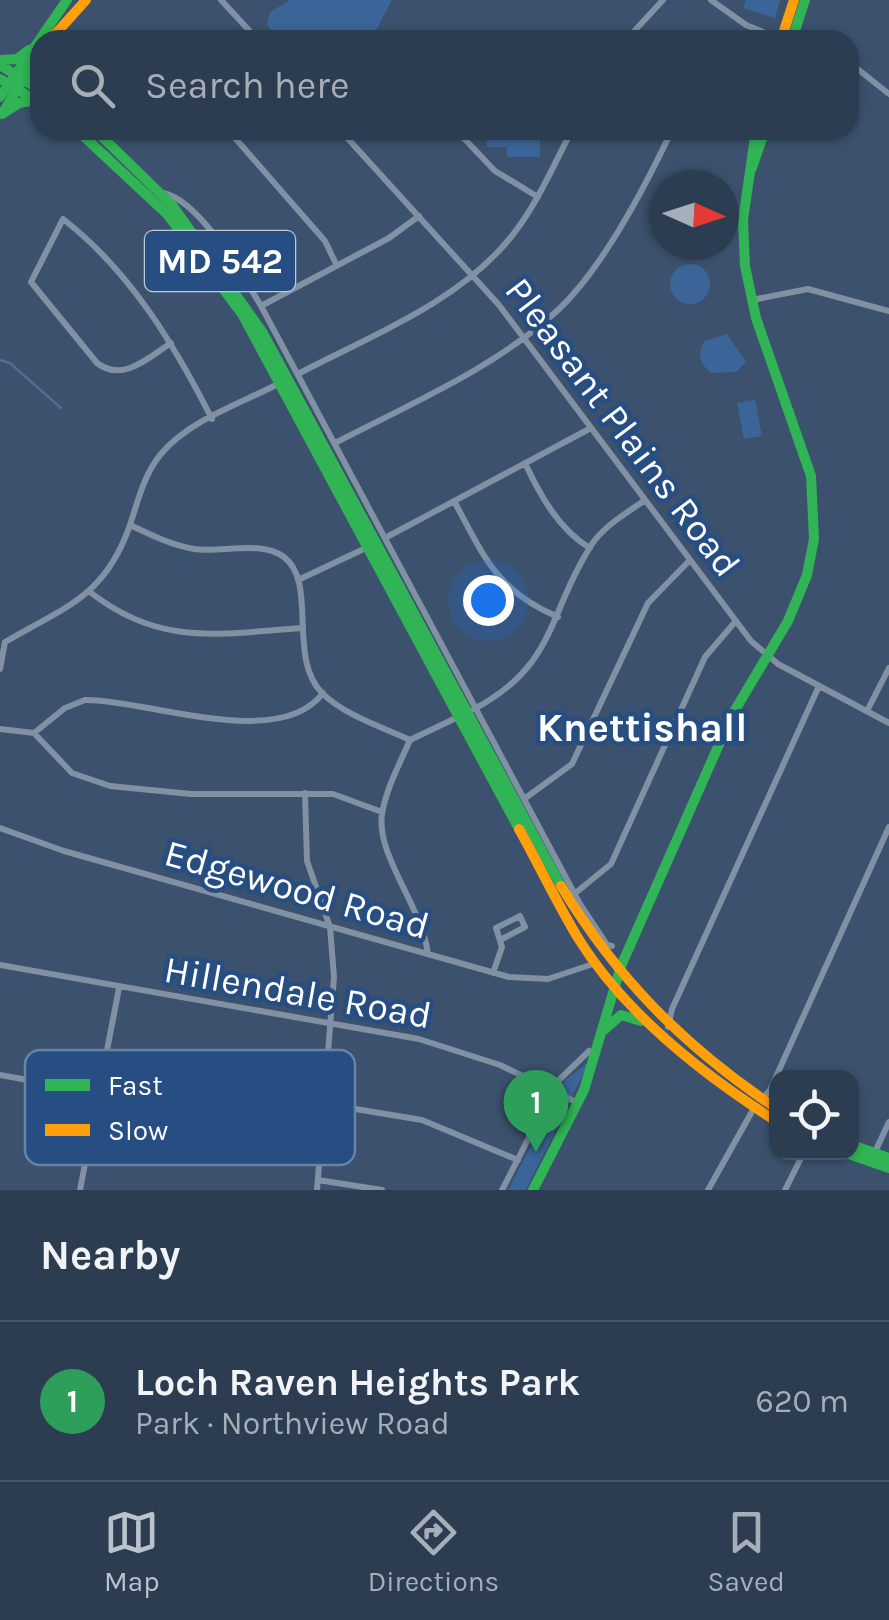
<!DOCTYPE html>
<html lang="en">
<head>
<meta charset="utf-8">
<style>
	body { margin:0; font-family:Karla,sans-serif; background:#344459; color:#f1f3f6 }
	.controls { position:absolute; right:30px; bottom:30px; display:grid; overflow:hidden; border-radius:20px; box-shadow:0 2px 8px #0004 }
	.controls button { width:90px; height:90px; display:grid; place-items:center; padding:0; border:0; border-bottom:2px solid #485669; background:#2c3d52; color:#f1f3f6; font:50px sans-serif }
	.compass { position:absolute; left:649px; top:170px; width:90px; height:90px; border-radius:50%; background:#2c3d52; box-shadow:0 2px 8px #0004; rotate:93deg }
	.you { position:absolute; left:488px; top:600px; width:35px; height:35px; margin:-25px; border:8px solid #fff; border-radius:50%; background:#1a73e8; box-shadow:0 0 0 15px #1a73e833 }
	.badge { display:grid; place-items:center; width:65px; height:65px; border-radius:50%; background:#bac2cc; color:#fff; font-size:32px; font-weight:700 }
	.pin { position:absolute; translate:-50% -82px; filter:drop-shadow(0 2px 5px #0008) }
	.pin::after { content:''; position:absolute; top:52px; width:35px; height:30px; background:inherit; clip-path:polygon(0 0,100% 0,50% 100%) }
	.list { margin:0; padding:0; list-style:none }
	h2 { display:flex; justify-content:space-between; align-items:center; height:130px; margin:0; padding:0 40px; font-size:42px }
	h2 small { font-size:32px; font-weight:400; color:#a6aeb8 }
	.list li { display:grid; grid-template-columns:65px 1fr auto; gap:30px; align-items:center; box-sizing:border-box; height:160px; padding:0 40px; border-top:2px solid #485669 }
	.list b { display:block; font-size:38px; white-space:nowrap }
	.list p { margin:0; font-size:32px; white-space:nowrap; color:#a6aeb8 }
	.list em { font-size:32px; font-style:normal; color:#a6aeb8 }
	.icon { flex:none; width:55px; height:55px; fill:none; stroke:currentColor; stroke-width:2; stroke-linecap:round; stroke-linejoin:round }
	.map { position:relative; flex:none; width:889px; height:1190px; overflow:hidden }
	.search { position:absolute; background:#2c3d52; box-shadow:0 2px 8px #0004; left:30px; right:30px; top:30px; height:110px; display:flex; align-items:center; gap:25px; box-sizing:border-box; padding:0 35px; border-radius:30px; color:#a6aeb8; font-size:38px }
	.sheet { height:290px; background:#2c3d52 }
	nav { display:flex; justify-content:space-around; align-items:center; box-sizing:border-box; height:140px; border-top:2px solid #485669; background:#2c3d52; font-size:28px; color:#a6aeb8 }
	nav a { display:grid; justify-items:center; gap:5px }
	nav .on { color:#bac2cc }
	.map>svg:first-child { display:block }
	.green { fill:#3b6598 }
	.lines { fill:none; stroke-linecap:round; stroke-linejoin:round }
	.stream { stroke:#526d91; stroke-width:2.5 }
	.street { stroke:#8191a3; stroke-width:6 }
	.fast { stroke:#30b455; stroke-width:10 }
	.slow { stroke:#ff9f0a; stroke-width:10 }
	.labels { text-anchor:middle; stroke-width:9; stroke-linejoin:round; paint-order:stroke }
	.shield { fill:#264e82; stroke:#becada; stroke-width:2.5 }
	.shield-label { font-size:35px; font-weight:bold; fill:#fff }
	.street-label { font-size:38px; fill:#fff; stroke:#264e82 }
	.neighbourhood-label { font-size:40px; font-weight:bold; fill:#fff; stroke:#264e82 }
	.key { fill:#264e82; stroke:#6783a8; stroke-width:2.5 }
	.key-label { font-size:28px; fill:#fff }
</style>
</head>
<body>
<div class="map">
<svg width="889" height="1190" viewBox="0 0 889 1190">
	<rect width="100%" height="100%" fill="#3b516d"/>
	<path class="green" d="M 290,0 L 392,0 L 371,40 L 279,40 L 267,25 L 270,12 Z
		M 746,0 L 780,0 L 775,18 L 743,8 Z
		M 487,130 L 540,130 L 540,157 L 507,157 L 507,147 L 487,147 Z
		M670 284a20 20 0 1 1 40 0a20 20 0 1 1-40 0Z
		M 727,334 L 746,362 L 736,372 L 711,373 C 700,364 697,354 704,341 Z
		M 755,400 L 762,436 L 744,439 L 737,403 Z
		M 589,1062 L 526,1190 L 508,1190 L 565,1080 Z"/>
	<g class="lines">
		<path class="stream" d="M 0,360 L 10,363 L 61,408"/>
		<path class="street" d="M 221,0 L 258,40
			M 711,0 L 746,25 L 783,40
			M 626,40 L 663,0
			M 849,62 L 889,94
			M 340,130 L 499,305 L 751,641 L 778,664 L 889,723
			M 456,130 L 495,171 L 538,197
			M 235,138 L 325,241 L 337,266
			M 163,193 C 199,200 242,274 261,306 L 580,904 L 607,945 L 612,946
			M 752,300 L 808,289 L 889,311
			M 261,306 L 389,238 L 419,216
			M 171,343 C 149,357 123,383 97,363 L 31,282 L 63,219 C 130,271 174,344 212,419
			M 298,374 C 370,336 458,303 511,237 C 537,205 553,166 572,130
			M 335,443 C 410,404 495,368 558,310 C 604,267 645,187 672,130
			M 525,463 C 540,495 559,530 590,548
			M 454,501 C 485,558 496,590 558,617
			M 130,525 C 151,535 171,545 194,549 C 221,553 261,540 284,557 C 318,583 287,657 322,693 C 344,715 382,727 410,740
			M 385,538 L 591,428
			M 298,580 L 368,547
			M 90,592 C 160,647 219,634 301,628
			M 0,669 L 5,642 C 65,607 105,597 130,525 C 138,501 144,474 161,454 C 189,420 242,403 280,383
			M 474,709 C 557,665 547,614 592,544 C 605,525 627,513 645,500
			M 867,711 L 889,668
			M 0,729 L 34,733 L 72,773 L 110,786 L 191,794 L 333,794 L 382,812
			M 34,733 L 65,708 L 85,700 C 145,699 279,752 323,693
			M 410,740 L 458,717
			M 410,740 C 400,763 386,789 382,814 C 376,856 422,906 428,954
			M 305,793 L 307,861 L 330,927 L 334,977 L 317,1190
			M 524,799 L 572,764 L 648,603 L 690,560
			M 0,828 L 64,851 L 509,977 L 548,979 L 596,963
			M 573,895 L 611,864 L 705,657 L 735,622
			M 0,965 L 419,1039 L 500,1065 L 578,1103
			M 493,973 L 502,947 L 496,928 L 520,916 L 525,927 L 502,939
			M 668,1027 L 672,1009 L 819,686
			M 0,1075 L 322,1134
			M 762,1099 L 770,1090 L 889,827
			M 325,1104 L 422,1120 L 518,1160
			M 875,1152 L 889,1122
			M 318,1180 L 382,1190
			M 80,1190 L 119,988
			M 502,1190 L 558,1081 L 589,1051
			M 708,1190 L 754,1108
			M 785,1190 L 804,1152"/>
		<path class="fast" d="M 792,40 L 805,0
			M 0,60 L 17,59 L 29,50
			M 0,65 L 40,90
			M 0,79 L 40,103
			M 0,97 L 67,0
			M 2,114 L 38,55
			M 2,114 L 19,103 L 36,100
			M 77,130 L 167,214 L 242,314 L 519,829
			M 95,130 L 172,205 L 263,333 L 561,886
			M 752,168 L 765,130
			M 604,1030 L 621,1015 L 641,1021
			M 852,1145 L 889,1158
			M 843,1152 L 889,1168
			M 533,1190 L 584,1090 L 621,966 L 732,715 L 788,621 L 807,575 L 814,539 L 811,476 L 756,318 L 745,266 L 743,220 L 756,130"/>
		<path class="slow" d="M 50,40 L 86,0
			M 781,40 L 794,0
			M 39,54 L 40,80
			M 519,829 C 539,865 557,903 578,938 C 625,1014 702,1074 776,1121
			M 561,886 C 617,979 686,1048 776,1108"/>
	</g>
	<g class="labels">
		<rect class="shield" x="145" y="231" width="150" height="60" rx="8"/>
		<g class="shield-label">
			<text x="220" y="273">MD 542</text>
		</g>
		<g class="street-label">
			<text transform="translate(623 427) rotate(53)" y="13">Pleasant Plains Road</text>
			<text transform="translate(297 889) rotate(16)" y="13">Edgewood Road</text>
			<text transform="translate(298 992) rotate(10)" y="13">Hillendale Road</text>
		</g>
		<g class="neighbourhood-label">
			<text x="642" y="741">Knettishall</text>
		</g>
	</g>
	<rect x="25" y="1050" width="330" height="115" rx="15" class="key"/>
	<rect x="45" y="1079" width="45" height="12" fill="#30b455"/>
	<rect x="45" y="1124" width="45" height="12" fill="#ff9f0a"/>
	<g class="key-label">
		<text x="108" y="1095">Fast</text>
		<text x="108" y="1140">Slow</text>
	</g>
</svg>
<div class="controls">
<button><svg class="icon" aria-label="locate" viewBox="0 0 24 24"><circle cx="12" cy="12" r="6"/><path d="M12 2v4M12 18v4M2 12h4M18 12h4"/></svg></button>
</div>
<svg class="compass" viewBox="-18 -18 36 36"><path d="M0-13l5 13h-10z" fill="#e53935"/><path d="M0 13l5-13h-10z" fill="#a6aeb8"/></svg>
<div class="you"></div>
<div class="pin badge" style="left:536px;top:1152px;background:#2e9e5b">1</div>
<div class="search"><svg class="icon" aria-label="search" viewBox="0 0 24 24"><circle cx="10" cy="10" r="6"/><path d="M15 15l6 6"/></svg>Search here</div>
</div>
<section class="sheet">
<h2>Nearby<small></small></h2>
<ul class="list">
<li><span class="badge" style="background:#2e9e5b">1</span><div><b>Loch Raven Heights Park</b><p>Park · Northview Road</p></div><em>620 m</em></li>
</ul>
</section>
<nav>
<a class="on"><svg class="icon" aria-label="map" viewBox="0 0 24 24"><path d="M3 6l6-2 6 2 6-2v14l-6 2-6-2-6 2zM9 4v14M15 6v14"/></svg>Map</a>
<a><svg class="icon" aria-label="directions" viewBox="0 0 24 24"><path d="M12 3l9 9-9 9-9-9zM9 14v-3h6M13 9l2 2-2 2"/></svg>Directions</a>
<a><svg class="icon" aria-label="saved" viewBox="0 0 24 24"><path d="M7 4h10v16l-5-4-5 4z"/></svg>Saved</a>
</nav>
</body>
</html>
